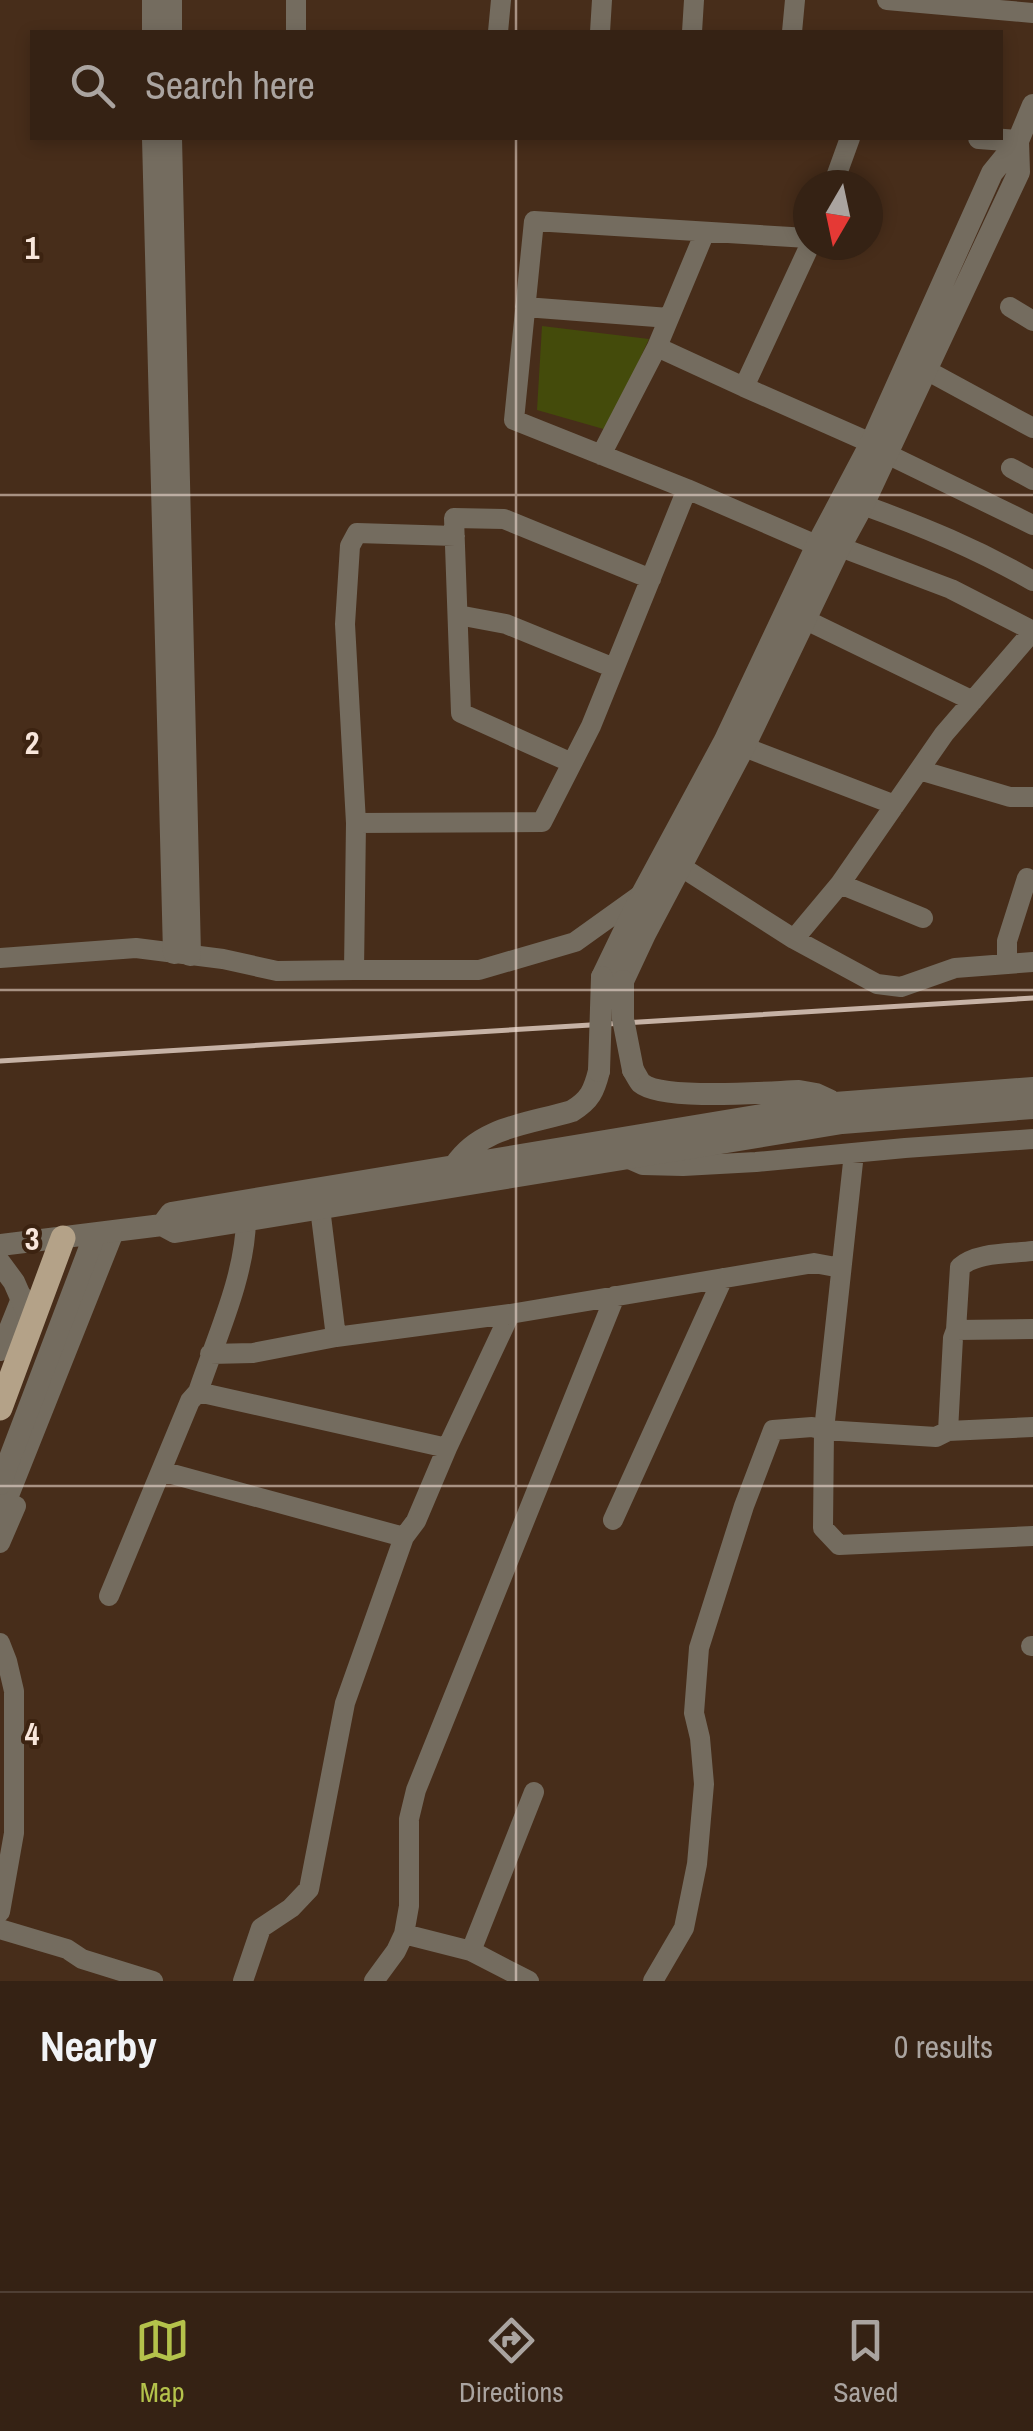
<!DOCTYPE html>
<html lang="en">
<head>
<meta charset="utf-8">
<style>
	body { margin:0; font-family:"Archivo Narrow",sans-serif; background:#402f22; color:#f1f3f6 }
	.compass { position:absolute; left:793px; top:170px; width:90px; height:90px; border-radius:50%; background:#352214; box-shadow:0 5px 15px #0003; rotate:189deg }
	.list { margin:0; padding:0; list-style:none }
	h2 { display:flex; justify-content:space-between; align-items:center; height:130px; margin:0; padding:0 40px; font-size:42px }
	h2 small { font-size:32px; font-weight:400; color:#aaa4a0 }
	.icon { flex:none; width:55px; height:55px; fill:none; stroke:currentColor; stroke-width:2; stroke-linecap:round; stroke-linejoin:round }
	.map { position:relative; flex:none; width:1033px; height:1981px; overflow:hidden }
	.search { position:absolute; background:#352214; box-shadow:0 5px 15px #0003; left:30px; right:30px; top:30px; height:110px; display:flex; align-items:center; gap:25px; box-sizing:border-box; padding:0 35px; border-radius:0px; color:#aaa4a0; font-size:38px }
	.sheet { height:310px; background:#352214 }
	nav { display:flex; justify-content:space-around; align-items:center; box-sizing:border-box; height:140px; border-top:2px solid #4f3f34; background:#352214; font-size:28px; color:#aaa4a0 }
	nav a { display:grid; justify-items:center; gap:5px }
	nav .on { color:#b4c24b }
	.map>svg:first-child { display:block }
	.green { fill:#444b0b }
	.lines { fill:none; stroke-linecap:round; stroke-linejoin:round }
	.minor { stroke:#746c5f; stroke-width:20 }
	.tertiary { stroke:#746c5f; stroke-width:22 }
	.primary { stroke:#b4a288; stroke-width:25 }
	.rail { stroke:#c6b2a5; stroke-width:5 }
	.tertiary-bridge { stroke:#746c5f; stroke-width:22 }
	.grid { fill:none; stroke:#f8e6db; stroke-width:2.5; stroke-opacity:0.55 }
	.grid-label { font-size:32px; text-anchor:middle; font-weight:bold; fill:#f8e6db; stroke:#3c2311; stroke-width:8; stroke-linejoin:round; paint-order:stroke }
</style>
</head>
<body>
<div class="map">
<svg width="1033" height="1981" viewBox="0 0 1033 1981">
	<rect width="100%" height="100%" fill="#472d1a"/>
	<path class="green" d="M 542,326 L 649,339 L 607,430 L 537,410 Z"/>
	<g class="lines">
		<path class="minor" d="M 887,0 L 1033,13
			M 296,32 L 296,0
			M 498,32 L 501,0
			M 600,32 L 602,0
			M 692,32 L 694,0
			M 792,32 L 795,0
			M 833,185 L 850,138
			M 808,238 L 534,221 L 514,420 L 687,489 L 830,551
			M 810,245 L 744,387 L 871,443
			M 525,307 L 669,318
			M 1010,307 L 1033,321
			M 657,347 L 705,232
			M 928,371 L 1033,428
			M 887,454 L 1033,525
			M 601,455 L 657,347 L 744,387
			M 1011,468 L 1033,480
			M 863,505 C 924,527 977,549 1033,581
			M 840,547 L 951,589 L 1033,631
			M 458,615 L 506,624 L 614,668
			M 806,620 L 973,701
			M 744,747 L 895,805
			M 572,763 L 461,713 L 454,518 L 504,519 L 651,579
			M 919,770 L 1010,797 L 1033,797
			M 356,823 L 345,624 L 350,546 L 357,533 L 455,536
			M 680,866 L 794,939 L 840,884 L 944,734 L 1033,631
			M 840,884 L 923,918
			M 642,894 L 575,942 L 479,970 L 354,970 L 356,823 L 542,822 L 591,726 L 687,489
			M 794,939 L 877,984 L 901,987 L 955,968 L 1033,962
			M 0,958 L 136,948 L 223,959 L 277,971 L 354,970
			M 1007,963 L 1007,941 L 1027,878
			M 627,1158 L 643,1165 L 683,1166 L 756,1162 L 905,1148 L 1033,1139
			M 320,1208 L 336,1337
			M 956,1330 L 1033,1329
			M 0,1351 L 22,1296
			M 210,1354 L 253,1353 L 336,1337 L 510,1314 L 814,1263 L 841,1268
			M 198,1392 L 447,1448
			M 1033,1427 L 948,1431 L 936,1437 L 824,1430 L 823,1528 L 839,1545 L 1033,1536
			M 948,1431 L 953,1338 L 956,1330 L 960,1267 C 977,1252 1010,1254 1033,1251
			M 161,1471 L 404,1537
			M 0,1518 L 114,1232
			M 613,1520 L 723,1278
			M 0,1543 L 16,1506
			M 109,1596 L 190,1401 L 198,1392 C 216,1338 245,1277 246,1220
			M 0,1643 L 7,1661 L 14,1691 L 14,1833 L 0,1912
			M 1031,1646 L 1033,1646
			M 0,1929 L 67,1949 L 82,1959 L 153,1981
			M 404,1934 L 471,1951
			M 243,1981 L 261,1928 L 291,1908 L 309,1889 L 345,1703 L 404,1537 L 416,1521 L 447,1448 L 510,1314
			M 374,1981 L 396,1951 L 404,1934 L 409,1906 L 409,1819 L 416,1790 L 615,1296
			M 529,1981 L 471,1951 L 534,1792
			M 653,1981 L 684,1928 L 697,1864 L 704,1784 L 700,1738 L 694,1713 L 699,1648 L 744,1506 L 773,1430 L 812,1427 L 824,1430 L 854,1153"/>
		<path class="tertiary" d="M 153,0 L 153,32
			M 171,0 L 171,32
			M 153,138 L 174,953
			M 171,138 L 190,955
			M 979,138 L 1018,141
			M 602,977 L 642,894 L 725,740 L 817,545 L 871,443 L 992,173 L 1018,141 L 1033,105
			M 623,981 L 645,934 L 744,747 L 840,547 L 863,505 L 1019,172 L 1018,141
			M 633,1070 C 635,1073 639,1081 641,1083 C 662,1101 769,1092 799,1091 L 816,1094 L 829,1100
			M 455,1165 C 481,1126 530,1124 572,1111 C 590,1100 594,1091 599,1071
			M 162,1225 L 171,1213 L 835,1103 L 1033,1088
			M 0,1245 L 162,1225 L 175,1232 L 842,1123 L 1033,1108
			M 0,1263 L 14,1282 L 32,1323
			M 0,1484 L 95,1234"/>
		<path class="primary" d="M 0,1408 L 63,1238"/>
		<path class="rail" d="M 0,1061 L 1033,998"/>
		<path class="tertiary-bridge" d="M 623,981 L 623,1019 L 633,1070
			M 599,1071 L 602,977"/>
	</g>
	<path class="grid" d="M 516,0 L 516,32M 516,138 L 516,1981M 0,495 L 1033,495M 0,990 L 1033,990M 0,1486 L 1033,1486"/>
	<g class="grid-label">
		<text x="32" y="259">1</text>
		<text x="32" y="754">2</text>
		<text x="32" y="1250">3</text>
		<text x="32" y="1745">4</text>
	</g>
</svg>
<svg class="compass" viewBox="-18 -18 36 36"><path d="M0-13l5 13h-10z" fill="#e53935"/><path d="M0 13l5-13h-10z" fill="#aaa4a0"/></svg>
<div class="search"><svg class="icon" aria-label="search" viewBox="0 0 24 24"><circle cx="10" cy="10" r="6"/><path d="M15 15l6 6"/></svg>Search here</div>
</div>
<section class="sheet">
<h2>Nearby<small>0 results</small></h2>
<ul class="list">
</ul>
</section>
<nav>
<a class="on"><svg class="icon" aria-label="map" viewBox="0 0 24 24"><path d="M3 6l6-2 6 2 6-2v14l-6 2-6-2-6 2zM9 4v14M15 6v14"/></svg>Map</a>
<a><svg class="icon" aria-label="directions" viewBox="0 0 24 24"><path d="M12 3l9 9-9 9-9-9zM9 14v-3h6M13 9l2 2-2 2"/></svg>Directions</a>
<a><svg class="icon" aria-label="saved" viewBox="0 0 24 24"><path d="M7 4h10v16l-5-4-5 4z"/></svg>Saved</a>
</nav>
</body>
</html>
